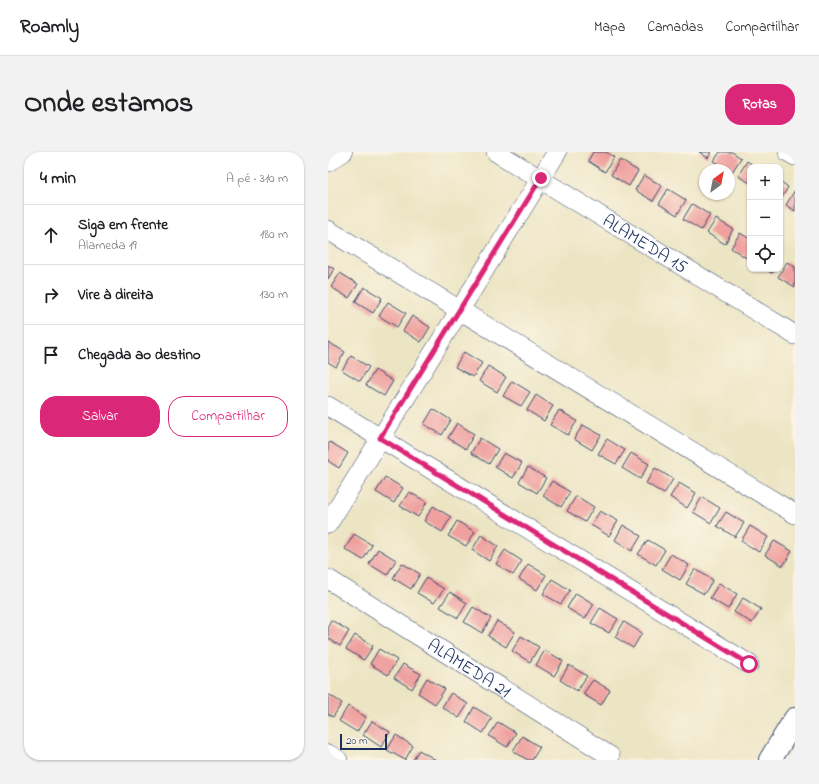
<!DOCTYPE html>
<html lang="pt">
<head>
<meta charset="utf-8">
<style>
	body { margin:0; font-family:"Indie Flower",sans-serif; background:#f2f2f2; color:#202124 }
	.controls { position:absolute; right:12px; top:12px; display:grid; overflow:hidden; border-radius:8px; box-shadow:0 1px 3px #0004 }
	.controls button { width:36px; height:36px; display:grid; place-items:center; padding:0; border:0; border-bottom:1px solid #e0e0e0; background:#fff; color:#202124; font:20px sans-serif }
	.compass { position:absolute; left:371px; top:12px; width:36px; height:36px; border-radius:50%; background:#fff; box-shadow:0 1px 3px #0004; rotate:32deg }
	.scale { position:absolute; left:12px; bottom:10px; width:47px; box-sizing:border-box; padding-left:4px; border:2px solid #1b2f5e; border-top:0; font-size:11px; line-height:14px; white-space:nowrap; color:#1b2f5e; -webkit-text-stroke:3px #fcf5e5; paint-order:stroke }
	.stop { position:absolute; width:12px; height:12px; margin:-9px; border:3px solid #db2777; border-radius:50%; background:#fff }
	.stop.end { background:#db2777; border-color:#fff; box-shadow:0 1px 4px #0008 }
	.list { margin:0; padding:0; list-style:none }
	h2 { display:flex; justify-content:space-between; align-items:center; height:52px; margin:0; padding:0 16px; font-size:17px }
	h2 small { font-size:13px; font-weight:400; color:#757577 }
	.list li { display:grid; grid-template-columns:26px 1fr auto; gap:12px; align-items:center; box-sizing:border-box; height:60px; padding:0 16px; border-top:1px solid #e0e0e0 }
	.list b { display:block; font-size:15px; white-space:nowrap }
	.list p { margin:0; font-size:13px; white-space:nowrap; color:#757577 }
	.list em { font-size:13px; font-style:normal; color:#757577 }
	.actions { display:flex; gap:8px; padding:12px 16px }
	.actions a { flex:1; padding:9px 0; border:1px solid #db2777; border-radius:16px; text-align:center; font-size:14px; color:#db2777 }
	.actions .main { background:#db2777; color:#fff }
	.icon { flex:none; width:22px; height:22px; fill:none; stroke:currentColor; stroke-width:2; stroke-linecap:round; stroke-linejoin:round }
	.map { position:relative; flex:none; width:467px; height:608px; overflow:hidden; border-radius:16px }
	header { display:flex; align-items:center; gap:24px; box-sizing:border-box; height:56px; padding:0 20px; background:#fff; border-bottom:1px solid #e0e0e0 }
	header strong { font-size:19px }
	nav { display:flex; gap:22px; margin-inline-start:auto; font-size:14px }
	.intro { display:flex; align-items:center; justify-content:space-between; box-sizing:border-box; height:96px; padding:0 24px }
	h1 { margin:0; font-size:28px }
	.button { padding:10px 18px; border-radius:16px; background:#db2777; color:#fff; font-size:14px; font-weight:700 }
	main { display:flex; gap:24px; padding:0 24px }
	aside { flex:1; background:#fff; border-radius:16px; box-shadow:0 1px 3px #0004 }
	.map>svg:first-child { display:block }
	.building { fill:#efa09f }
	.lines { fill:none; stroke-linecap:round; stroke-linejoin:round }
	.minor-casing { stroke:#3a4a6d; stroke-width:20 }
	.tertiary-casing { stroke:#3a4a6d; stroke-width:24 }
	.minor { stroke:#fff; stroke-width:19 }
	.tertiary { stroke:#fff; stroke-width:22 }
	.route { stroke:#db2777; stroke-width:5 }
	.labels { text-anchor:middle; stroke-width:3; stroke-linejoin:round; paint-order:stroke }
	.street-label { font-size:18px; fill:#1b2f5e; stroke:#fcf5e5 }
</style>
</head>
<body>
<header>
<strong>Roamly</strong>
<nav><a>Mapa</a><a>Camadas</a><a>Compartilhar</a></nav>
</header>
<div class="intro"><h1>Onde estamos</h1><a class="button">Rotas</a></div>
<main>
<aside>
<h2>4 min<small>A pé · 310 m</small></h2>
<ul class="list">
<li><svg class="icon" aria-label="ahead" viewBox="0 0 24 24"><path d="M12 20V5M6 11l6-6 6 6"/></svg><div><b>Siga em frente</b><p>Alameda 19</p></div><em>180 m</em></li>
<li><svg class="icon" aria-label="right" viewBox="0 0 24 24"><path d="M7 20v-9h11M14 6l5 5-5 5"/></svg><div><b>Vire à direita</b></div><em>130 m</em></li>
<li><svg class="icon" aria-label="arrive" viewBox="0 0 24 24"><path d="M6 21V4h12l-3 4 3 4H6"/></svg><div><b>Chegada ao destino</b></div></li>
</ul>
<div class="actions"><a class="main">Salvar</a><a>Compartilhar</a></div>
</aside>
<div class="map">
<svg width="467" height="608" viewBox="0 0 467 608">
	<rect width="100%" height="100%" fill="#fcf5e5"/>
	<filter id="ink" filterUnits="userSpaceOnUse"><feTurbulence type="fractalNoise" baseFrequency=".025" numOctaves="2"/><feDisplacementMap in="SourceGraphic" scale="8" xChannelSelector="R" yChannelSelector="G"/><feConvolveMatrix kernelMatrix="1 2 1 2 8 2 1 2 1" color-interpolation-filters="sRGB"/></filter>
	<filter id="wash" filterUnits="userSpaceOnUse"><feTurbulence type="fractalNoise" baseFrequency=".012" numOctaves="4" result="noise"/><feDisplacementMap in="SourceGraphic" scale="16" xChannelSelector="R" yChannelSelector="G"/><feGaussianBlur stdDeviation="0.9" result="paint"/><feColorMatrix in="noise" values="0 0 0 0 0 0 0 0 0 0 0 0 0 0 0 0 0 1.4 0 .05"/><feComposite in="paint" operator="in"/></filter>
	<g filter="url(#wash)">
		<rect width="100%" height="100%" fill="#ece5c4"/>
		<g id="blocks">
			<path class="building" d="M 265,0 L 278,0 L 286,5 L 277,20 L 260,9 Z
				M 371,0 L 383,0 L 380,6 Z
				M 392,0 L 404,0 L 413,6 L 404,20 L 386,9 Z
				M 292,8 L 310,19 L 301,34 L 283,23 Z
				M 419,9 L 428,15 L 422,15 L 422,31 L 410,24 Z
				M 316,23 L 334,34 L 325,49 L 307,38 Z
				M 452,29 L 460,35 L 452,49 Z
				M 340,37 L 358,48 L 349,63 L 331,52 Z
				M 467,38 L 467,59 L 458,53 Z
				M 364,52 L 382,63 L 373,78 L 355,67 Z
				M 388,67 L 405,77 L 397,92 L 379,81 Z
				M 412,81 L 422,87 L 420,107 L 403,96 Z
				M 459,110 L 467,115 L 467,135 L 450,125 Z
				M 0,113 L 6,117 L 0,127 Z
				M 437,117 L 447,117 L 444,121 Z
				M 12,121 L 30,132 L 21,146 L 3,135 Z
				M 36,135 L 54,146 L 45,161 L 27,150 Z
				M 60,150 L 78,161 L 69,175 L 51,164 Z
				M 84,164 L 102,175 L 93,190 L 75,179 Z
				M 0,190 L 17,200 L 8,215 L 0,210 Z
				M 136,200 L 154,211 L 145,225 L 127,215 Z
				M 23,204 L 41,215 L 32,229 L 14,218 Z
				M 160,214 L 178,225 L 169,240 L 151,229 Z
				M 47,218 L 65,229 L 56,244 L 38,233 Z
				M 184,229 L 202,240 L 193,254 L 175,244 Z
				M 208,243 L 225,254 L 216,269 L 199,258 Z
				M 105,257 L 123,268 L 114,283 L 96,272 Z
				M 231,258 L 249,269 L 240,283 L 222,273 Z
				M 129,271 L 146,282 L 138,297 L 120,286 Z
				M 255,273 L 273,283 L 264,298 L 246,287 Z
				M 152,286 L 170,297 L 161,312 L 143,301 Z
				M 279,287 L 297,298 L 288,312 L 270,302 Z
				M 2,290 L 20,301 L 11,316 L 0,309 L 0,293 Z
				M 176,301 L 194,311 L 185,326 L 167,315 Z
				M 303,301 L 321,312 L 312,327 L 294,316 Z
				M 200,315 L 218,326 L 209,341 L 191,330 Z
				M 327,316 L 345,327 L 336,342 L 318,331 Z
				M 57,325 L 75,336 L 66,351 L 48,340 Z
				M 224,329 L 242,340 L 233,355 L 215,344 Z
				M 351,331 L 368,341 L 359,356 L 342,345 Z
				M 81,340 L 99,350 L 90,365 L 72,354 Z
				M 248,344 L 266,355 L 257,370 L 239,359 Z
				M 374,345 L 392,356 L 383,371 L 365,360 Z
				M 105,354 L 123,365 L 114,380 L 96,369 Z
				M 272,359 L 290,369 L 281,384 L 263,373 Z
				M 398,360 L 416,371 L 407,385 L 389,374 Z
				M 129,369 L 147,380 L 138,394 L 120,384 Z
				M 295,373 L 313,384 L 304,399 L 287,388 Z
				M 422,374 L 440,385 L 431,400 L 413,389 Z
				M 26,382 L 44,393 L 35,408 L 17,397 Z
				M 153,383 L 170,394 L 161,409 L 144,398 Z
				M 320,388 L 337,398 L 328,413 L 310,402 Z
				M 446,389 L 464,399 L 455,414 L 437,403 Z
				M 50,397 L 68,408 L 59,423 L 41,412 Z
				M 177,398 L 194,409 L 185,423 L 168,412 Z
				M 343,402 L 361,413 L 352,428 L 334,417 Z
				M 74,411 L 92,422 L 83,437 L 65,426 Z
				M 200,412 L 218,423 L 209,438 L 191,427 Z
				M 367,417 L 385,428 L 376,442 L 358,432 Z
				M 98,426 L 116,437 L 106,451 L 89,441 Z
				M 224,427 L 242,438 L 233,452 L 215,442 Z
				M 391,431 L 409,442 L 400,457 L 382,446 Z
				M 122,440 L 139,451 L 130,466 L 112,455 Z
				M 248,441 L 266,452 L 257,467 L 239,456 Z
				M 415,446 L 433,457 L 424,471 L 406,460 Z
				M 145,455 L 163,466 L 154,481 L 136,470 Z
				M 272,456 L 290,467 L 281,481 L 263,471 Z
				M 3,468 L 21,479 L 12,494 L 0,486 L 0,474 Z
				M 169,469 L 187,480 L 178,495 L 160,484 Z
				M 296,470 L 314,481 L 305,496 L 287,485 Z
				M 27,483 L 45,494 L 36,508 L 18,497 Z
				M 193,484 L 211,495 L 202,510 L 184,499 Z
				M 51,497 L 69,508 L 60,523 L 42,512 Z
				M 217,498 L 235,509 L 226,524 L 208,513 Z
				M 75,512 L 93,522 L 84,537 L 66,526 Z
				M 241,513 L 259,524 L 249,539 L 232,528 Z
				M 99,526 L 117,537 L 107,552 L 90,541 Z
				M 265,528 L 282,538 L 273,553 L 255,542 Z
				M 123,541 L 140,552 L 131,566 L 114,555 Z
				M 0,542 L 14,551 L 5,565 L 0,562 Z
				M 20,554 L 38,565 L 29,580 L 11,569 Z
				M 146,555 L 164,566 L 155,581 L 138,570 Z
				M 44,569 L 62,580 L 53,595 L 35,583 Z
				M 170,570 L 188,581 L 179,595 L 161,584 Z
				M 68,583 L 85,594 L 77,608 L 59,598 Z
				M 194,584 L 212,595 L 204,608 L 200,608 L 185,599 Z
				M 91,598 L 108,608 L 85,608 Z"/>
		</g>
	</g>
	<g filter="url(#ink)">
		<use href="#blocks" fill-opacity="0" stroke="#3a4a6d" stroke-width="1"/>
		<g class="lines">
			<g class="minor-casing">
				<g id="minor">
					<path id="s1" d="M 168,0 L 467,183"/>
					<path d="M 460,0 L 467,4"/>
					<path d="M 0,10 L 15,0"/>
					<path d="M 0,78 L 467,362"/>
					<path d="M 0,254 L 421,512"/>
					<path d="M 0,372 L 229,0"/>
					<path id="s2" d="M 0,427 L 282,604"/>
					<path d="M 0,602 L 10,608"/>
				</g>
			</g>
			<g class="tertiary-casing">
				<path id="tertiary" d="M 442,608 L 467,567"/>
			</g>
			<use href="#minor" class="minor"/>
			<use href="#tertiary" class="tertiary"/>
		</g>
	</g>
	<g class="lines" filter="url(#ink)">
		<path class="route" d="M 213,26 L 52,286 L 421,512"/>
	</g>
	<g class="labels">
		<g class="street-label">
			<text dy="6" stroke="none"><textPath href="#s1" startOffset="175">ALAMEDA 15</textPath></text>
			<text dy="6" stroke="none"><textPath href="#s2" startOffset="167">ALAMEDA 21</textPath></text>
		</g>
	</g>
</svg>
<div class="controls">
<button>+</button>
<button>−</button>
<button><svg class="icon" aria-label="locate" viewBox="0 0 24 24"><circle cx="12" cy="12" r="6"/><path d="M12 2v4M12 18v4M2 12h4M18 12h4"/></svg></button>
</div>
<svg class="compass" viewBox="-18 -18 36 36"><path d="M0-13l5 13h-10z" fill="#e53935"/><path d="M0 13l5-13h-10z" fill="#757577"/></svg>
<div class="scale">20 m</div>
<div class="stop" style="left:421px;top:512px"></div>
<div class="stop end" style="left:213px;top:26px"></div>
</div>
</main>
</body>
</html>
